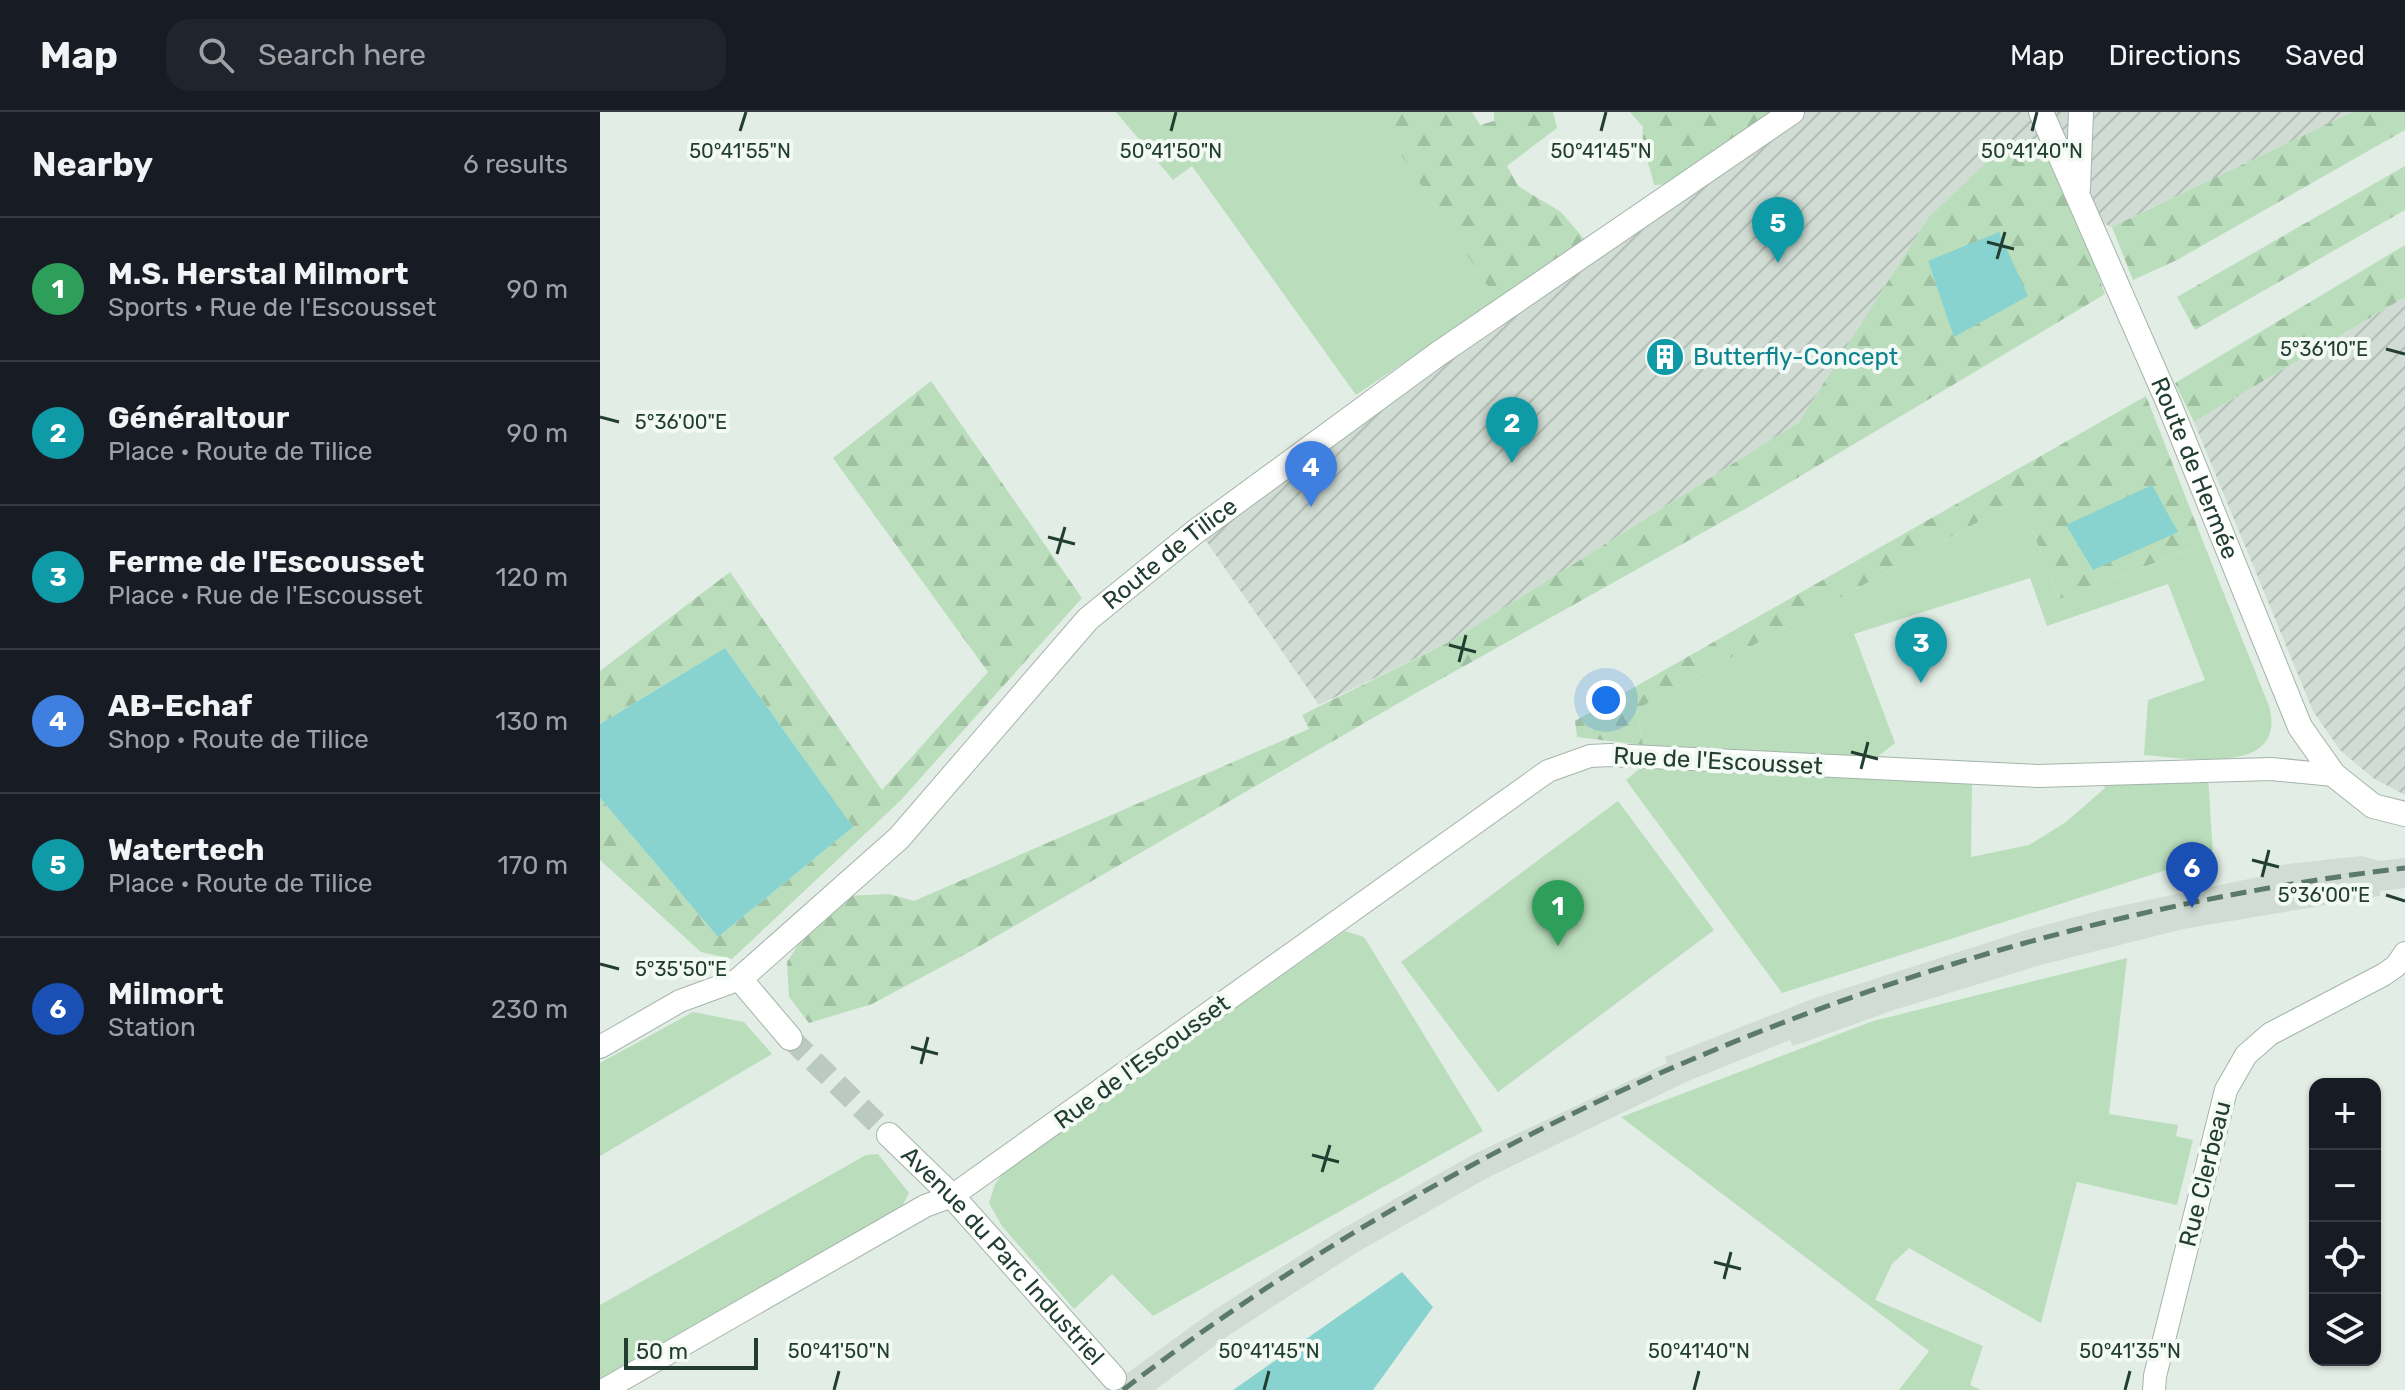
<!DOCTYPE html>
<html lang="en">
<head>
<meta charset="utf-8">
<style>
	body { margin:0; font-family:Rubik,sans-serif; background:#20242c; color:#f1f3f6 }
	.controls { position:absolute; right:24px; bottom:24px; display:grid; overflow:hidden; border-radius:16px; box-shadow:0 2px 6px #0004 }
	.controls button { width:72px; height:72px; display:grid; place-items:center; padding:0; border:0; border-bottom:2px solid #363941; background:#171b24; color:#f1f3f6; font:40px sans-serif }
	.scale { position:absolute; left:24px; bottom:20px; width:134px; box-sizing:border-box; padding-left:8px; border:4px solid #213e30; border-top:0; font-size:22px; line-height:28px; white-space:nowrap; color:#213e30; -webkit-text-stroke:6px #f3f9f4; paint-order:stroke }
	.you { position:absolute; left:1006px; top:588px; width:28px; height:28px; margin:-20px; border:6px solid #fff; border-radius:50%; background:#1a73e8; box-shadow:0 0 0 12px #1a73e833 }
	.badge { display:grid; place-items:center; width:52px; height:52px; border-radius:50%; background:#f65b57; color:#fff; font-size:26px; font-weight:700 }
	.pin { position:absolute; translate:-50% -66px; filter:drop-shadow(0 2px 4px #0008) }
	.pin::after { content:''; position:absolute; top:42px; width:28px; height:24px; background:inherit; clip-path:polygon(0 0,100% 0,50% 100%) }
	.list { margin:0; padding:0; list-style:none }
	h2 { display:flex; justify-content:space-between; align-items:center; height:104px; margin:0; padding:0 32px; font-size:34px }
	h2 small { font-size:26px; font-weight:400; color:#9ea1a6 }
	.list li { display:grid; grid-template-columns:52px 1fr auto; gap:24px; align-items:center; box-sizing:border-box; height:144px; padding:0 32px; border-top:2px solid #363941 }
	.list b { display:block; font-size:30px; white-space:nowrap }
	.list p { margin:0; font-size:26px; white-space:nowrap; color:#9ea1a6 }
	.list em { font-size:26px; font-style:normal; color:#9ea1a6 }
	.icon { flex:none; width:44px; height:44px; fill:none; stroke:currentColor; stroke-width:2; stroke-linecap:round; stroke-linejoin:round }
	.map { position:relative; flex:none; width:1805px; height:1278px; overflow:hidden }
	header { display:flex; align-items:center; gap:48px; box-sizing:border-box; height:112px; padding:0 40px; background:#171b24; border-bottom:2px solid #363941 }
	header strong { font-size:38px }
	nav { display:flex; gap:44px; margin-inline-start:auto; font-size:28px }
	.search { width:560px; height:72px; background:#20242c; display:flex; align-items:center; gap:20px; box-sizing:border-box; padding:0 28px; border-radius:24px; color:#9ea1a6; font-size:30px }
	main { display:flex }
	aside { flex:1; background:#171b24 }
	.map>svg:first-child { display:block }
	.built { fill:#d0dcd4 }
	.industrial { fill:url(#industrial-furrows) }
	.green { fill:#badebc }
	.forest { fill:url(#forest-firs) }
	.water { fill:#88d3cf }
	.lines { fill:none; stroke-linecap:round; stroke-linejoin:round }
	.minor-tunnel { stroke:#bbcac1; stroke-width:22; stroke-dasharray:22 11; stroke-linecap:butt }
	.minor-casing { stroke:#a4b5ab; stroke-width:24 }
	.tertiary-casing { stroke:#a4b5ab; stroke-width:26 }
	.minor { stroke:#fff; stroke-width:22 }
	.tertiary { stroke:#fff; stroke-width:24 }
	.rail { stroke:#5c7a6b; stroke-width:5; stroke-dasharray:16 8; stroke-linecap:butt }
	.ticks { fill:none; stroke:#213e30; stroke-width:3 }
	.labels { text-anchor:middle; stroke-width:8; stroke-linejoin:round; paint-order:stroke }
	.culture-label { font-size:24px; fill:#0d838f; stroke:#f3f9f4; text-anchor:start }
	.street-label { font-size:24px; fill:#213e30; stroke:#f3f9f4 }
	.ticks-label { font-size:20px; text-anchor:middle; fill:#213e30; stroke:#f3f9f4; stroke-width:8; stroke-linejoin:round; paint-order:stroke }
</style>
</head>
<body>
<header>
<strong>Map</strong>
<div class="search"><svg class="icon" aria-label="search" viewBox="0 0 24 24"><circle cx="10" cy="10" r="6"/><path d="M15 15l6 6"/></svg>Search here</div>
<nav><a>Map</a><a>Directions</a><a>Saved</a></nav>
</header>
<main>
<aside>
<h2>Nearby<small>6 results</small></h2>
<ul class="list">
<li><span class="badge" style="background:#2e9e5b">1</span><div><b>M.S. Herstal Milmort</b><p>Sports · Rue de l'Escousset</p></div><em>90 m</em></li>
<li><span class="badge" style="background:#0f9aa8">2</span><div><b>Généraltour</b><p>Place · Route de Tilice</p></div><em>90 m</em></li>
<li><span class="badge" style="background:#0f9aa8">3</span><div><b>Ferme de l'Escousset</b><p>Place · Rue de l'Escousset</p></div><em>120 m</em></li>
<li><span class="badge" style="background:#3f7fe0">4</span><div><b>AB-Echaf</b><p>Shop · Route de Tilice</p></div><em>130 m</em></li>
<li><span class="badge" style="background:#0f9aa8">5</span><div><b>Watertech</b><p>Place · Route de Tilice</p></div><em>170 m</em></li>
<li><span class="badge" style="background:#1a4fb4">6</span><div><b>Milmort</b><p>Station</p></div><em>230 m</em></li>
</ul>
</aside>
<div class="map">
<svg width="1805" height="1278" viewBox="0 0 1805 1278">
	<defs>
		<pattern id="industrial-furrows" width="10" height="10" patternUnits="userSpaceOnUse" patternTransform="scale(2)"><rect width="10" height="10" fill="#d0dcd4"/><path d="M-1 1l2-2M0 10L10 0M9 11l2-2" fill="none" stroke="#b2beb6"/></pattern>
		<pattern id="forest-firs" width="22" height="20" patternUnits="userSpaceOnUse" patternTransform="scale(2)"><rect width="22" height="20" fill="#badebc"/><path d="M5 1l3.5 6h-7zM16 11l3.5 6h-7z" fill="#a0c0a2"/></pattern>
	</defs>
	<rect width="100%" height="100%" fill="#e2ede5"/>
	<path class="built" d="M 1762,744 L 1779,749 L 1805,746 L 1805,776 L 1780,779 L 1780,784 L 1583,817 L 1437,854 L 1294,898 L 1193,934 L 1190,928 L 1086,970 L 885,1067 L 756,1141 L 629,1223 L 555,1278 L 504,1278 L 614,1198 L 742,1117 L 872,1043 L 1067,951 L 1065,945 L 1212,887 L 1427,818 L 1501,798 L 1663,764 L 1662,755 Z"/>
	<path class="industrial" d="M 1192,0 L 1752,0 L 1512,115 L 1475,98 L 1328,106 L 1199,310 L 853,528 L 719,593 L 602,423 Z
		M 1805,185 L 1805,683 L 1773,666 L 1740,638 L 1713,599 L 1594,310 Z"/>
	<path class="green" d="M 516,0 L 773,0 L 897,188 L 756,283 L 592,54 L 573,68 Z
		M 1420,387 L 1459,487 L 1604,432 L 1669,594 C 1689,665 1585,646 1544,643 L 1548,588 L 1605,568 L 1568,472 L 1447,514 L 1430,466 L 1254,522 L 1295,631 L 1276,646 L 1043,633 L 1037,597 Z
		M 1044,653 L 1372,669 L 1371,745 L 1429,733 L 1466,710 L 1505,676 L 1504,667 L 1608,664 L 1613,743 L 1182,881 L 1026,668 Z
		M 1018,689 L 1114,818 L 898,980 L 801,850 Z
		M 745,819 L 764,825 L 883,1019 L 553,1204 L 512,1162 L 474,1197 L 402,1114 L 389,1091 L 395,1072 L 405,1059 Z
		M 1527,846 L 1509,1002 L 1578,1013 L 1576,1024 L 1593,1028 L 1577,1093 L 1477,1070 L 1441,1211 L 1309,1136 L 1292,1152 L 1275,1188 L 1383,1234 L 1370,1273 L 1381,1278 L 1299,1278 L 1329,1239 L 1021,1005 L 1273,909 Z
		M 93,900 L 144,910 L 172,942 L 0,1044 L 0,951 Z
		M 278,1042 L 309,1081 L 300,1098 L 0,1267 L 0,1193 L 266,1043 Z"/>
	<path class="forest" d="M 773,0 L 872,0 L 880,13 L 894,9 L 894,0 L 953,0 L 957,16 L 907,54 L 918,74 L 961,100 L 985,128 L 897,188 Z
		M 1030,0 L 1192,0 L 1088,71 L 1054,73 C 1049,49 1041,40 1043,15 Z
		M 1752,0 L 1805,0 L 1805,18 L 1577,148 L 1533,168 L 1512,115 Z
		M 1403,35 L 1446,39 L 1475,98 L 1505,182 L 1152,393 L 816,581 L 371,839 L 272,892 L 209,911 L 189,885 L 187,850 L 208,817 L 245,784 L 289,782 L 314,789 L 709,617 L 702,603 L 853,528 L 1199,310 L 1328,106 Z
		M 1805,54 L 1805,98 L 1595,218 L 1577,185 Z
		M 1805,133 L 1805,185 L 1594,310 L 1575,271 Z
		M 331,269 L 482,486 L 300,689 L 132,847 L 101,840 L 0,748 L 0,686 L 118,825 L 253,715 L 125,536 L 0,612 L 0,559 L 130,460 L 282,678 L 388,560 L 233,346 Z
		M 1546,284 L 1604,432 L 1459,487 L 1420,387 L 1037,597 L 1043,633 L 977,625 L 975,609 Z"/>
	<path class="water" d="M 1399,120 L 1428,184 L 1354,225 L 1328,149 Z
		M 1552,373 L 1578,420 L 1493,458 L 1466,413 Z
		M 125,536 L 253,715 L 118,825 L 0,686 L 0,612 Z
		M 802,1160 L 833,1195 L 773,1278 L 633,1278 Z"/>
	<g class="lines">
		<path class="minor-tunnel" d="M 190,926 L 289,1023"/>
		<g class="minor-casing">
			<path id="minor" d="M 0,935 L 80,889 L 140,867
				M 4,1278 L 325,1094 L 352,1084 L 948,659 L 990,644 L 1010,643 L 1438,664 L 1671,657 L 1734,663
				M 1554,1278 L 1555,1264 L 1626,978 L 1646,943 L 1670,922 L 1783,863 L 1796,854 L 1805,841"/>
		</g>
		<g class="tertiary-casing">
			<g id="tertiary">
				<path id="s1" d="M 1441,0 L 1569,292 L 1700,615 L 1734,663 L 1773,694 L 1805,702"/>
				<path d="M 1478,76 L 1481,0"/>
				<path id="s2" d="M 190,926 L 140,867 L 299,726 L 488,507 L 595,420 L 838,242 L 1192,0"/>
				<path id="s3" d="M 289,1023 L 352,1084 L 514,1266"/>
			</g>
		</g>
		<use href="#minor" class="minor"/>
		<use href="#tertiary" class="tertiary"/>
		<path class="rail" d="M 523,1278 C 892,996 1343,811 1805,756"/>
	</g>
	<path class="ticks" d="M 140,19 L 146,0M 571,19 L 576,0M 1001,19 L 1006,0M 1432,19 L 1437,0M 1387,130 L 1414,137M 1397,147 L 1405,120M 1786,237 L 1805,242M 0,305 L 19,310M 448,425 L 475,432M 457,442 L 465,415M 849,533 L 876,540M 859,550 L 866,523M 1251,640 L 1278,647M 1261,657 L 1268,630M 1652,748 L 1679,755M 1662,765 L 1669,738M 1786,783 L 1805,789M 0,852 L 19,857M 311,935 L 338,942M 321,952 L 328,925M 712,1043 L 739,1050M 722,1060 L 730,1033M 1114,1150 L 1141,1157M 1124,1167 L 1131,1140M 234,1278 L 239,1259M 664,1278 L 669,1259M 1094,1278 L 1099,1259M 1525,1278 L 1530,1259"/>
	<defs>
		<g id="building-disc" transform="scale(2)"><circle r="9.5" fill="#0f9aa8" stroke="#f3f9f4"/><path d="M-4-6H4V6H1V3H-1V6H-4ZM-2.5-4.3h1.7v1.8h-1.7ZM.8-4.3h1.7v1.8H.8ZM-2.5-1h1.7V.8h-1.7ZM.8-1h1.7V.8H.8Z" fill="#fff"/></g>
	</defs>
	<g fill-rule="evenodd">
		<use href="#building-disc" x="1065" y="245"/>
	</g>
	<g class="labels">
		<g class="culture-label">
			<text x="1093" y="253">Butterfly-Concept</text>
		</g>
		<g class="street-label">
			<text dy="8" stroke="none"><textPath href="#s1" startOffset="388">Route de Hermée</textPath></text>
			<text dy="8" stroke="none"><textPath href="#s2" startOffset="684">Route de Tilice</textPath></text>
			<text transform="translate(1118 649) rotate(3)" y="8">Rue de l'Escousset</text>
			<text transform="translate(542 950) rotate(-36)" y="8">Rue de l'Escousset</text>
			<text transform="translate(1605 1062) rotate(-76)" y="8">Rue Clerbeau</text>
			<text dy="8" stroke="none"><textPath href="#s3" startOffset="166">Avenue du Parc Industriel</textPath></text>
		</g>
	</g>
	<g class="ticks-label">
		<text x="571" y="46">50°41'50"N</text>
		<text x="1001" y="46">50°41'45"N</text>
		<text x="1432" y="46">50°41'40"N</text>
		<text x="140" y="46">50°41'55"N</text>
		<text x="1724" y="244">5°36'10"E</text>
		<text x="81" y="317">5°36'00"E</text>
		<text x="1724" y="790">5°36'00"E</text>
		<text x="81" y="864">5°35'50"E</text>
		<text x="239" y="1246">50°41'50"N</text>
		<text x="669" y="1246">50°41'45"N</text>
		<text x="1099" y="1246">50°41'40"N</text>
		<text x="1530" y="1246">50°41'35"N</text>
	</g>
</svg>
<div class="controls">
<button>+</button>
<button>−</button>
<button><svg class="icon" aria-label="locate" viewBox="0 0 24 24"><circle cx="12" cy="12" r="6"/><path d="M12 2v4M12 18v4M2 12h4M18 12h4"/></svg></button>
<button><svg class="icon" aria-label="layers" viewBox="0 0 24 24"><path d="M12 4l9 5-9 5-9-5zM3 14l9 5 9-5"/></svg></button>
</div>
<div class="scale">50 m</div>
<div class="you"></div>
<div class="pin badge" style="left:958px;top:834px;background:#2e9e5b">1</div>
<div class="pin badge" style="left:912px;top:351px;background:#0f9aa8">2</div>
<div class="pin badge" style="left:1321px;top:571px;background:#0f9aa8">3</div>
<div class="pin badge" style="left:711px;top:395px;background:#3f7fe0">4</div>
<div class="pin badge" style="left:1178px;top:151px;background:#0f9aa8">5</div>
<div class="pin badge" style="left:1592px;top:796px;background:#1a4fb4">6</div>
</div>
</main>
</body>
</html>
